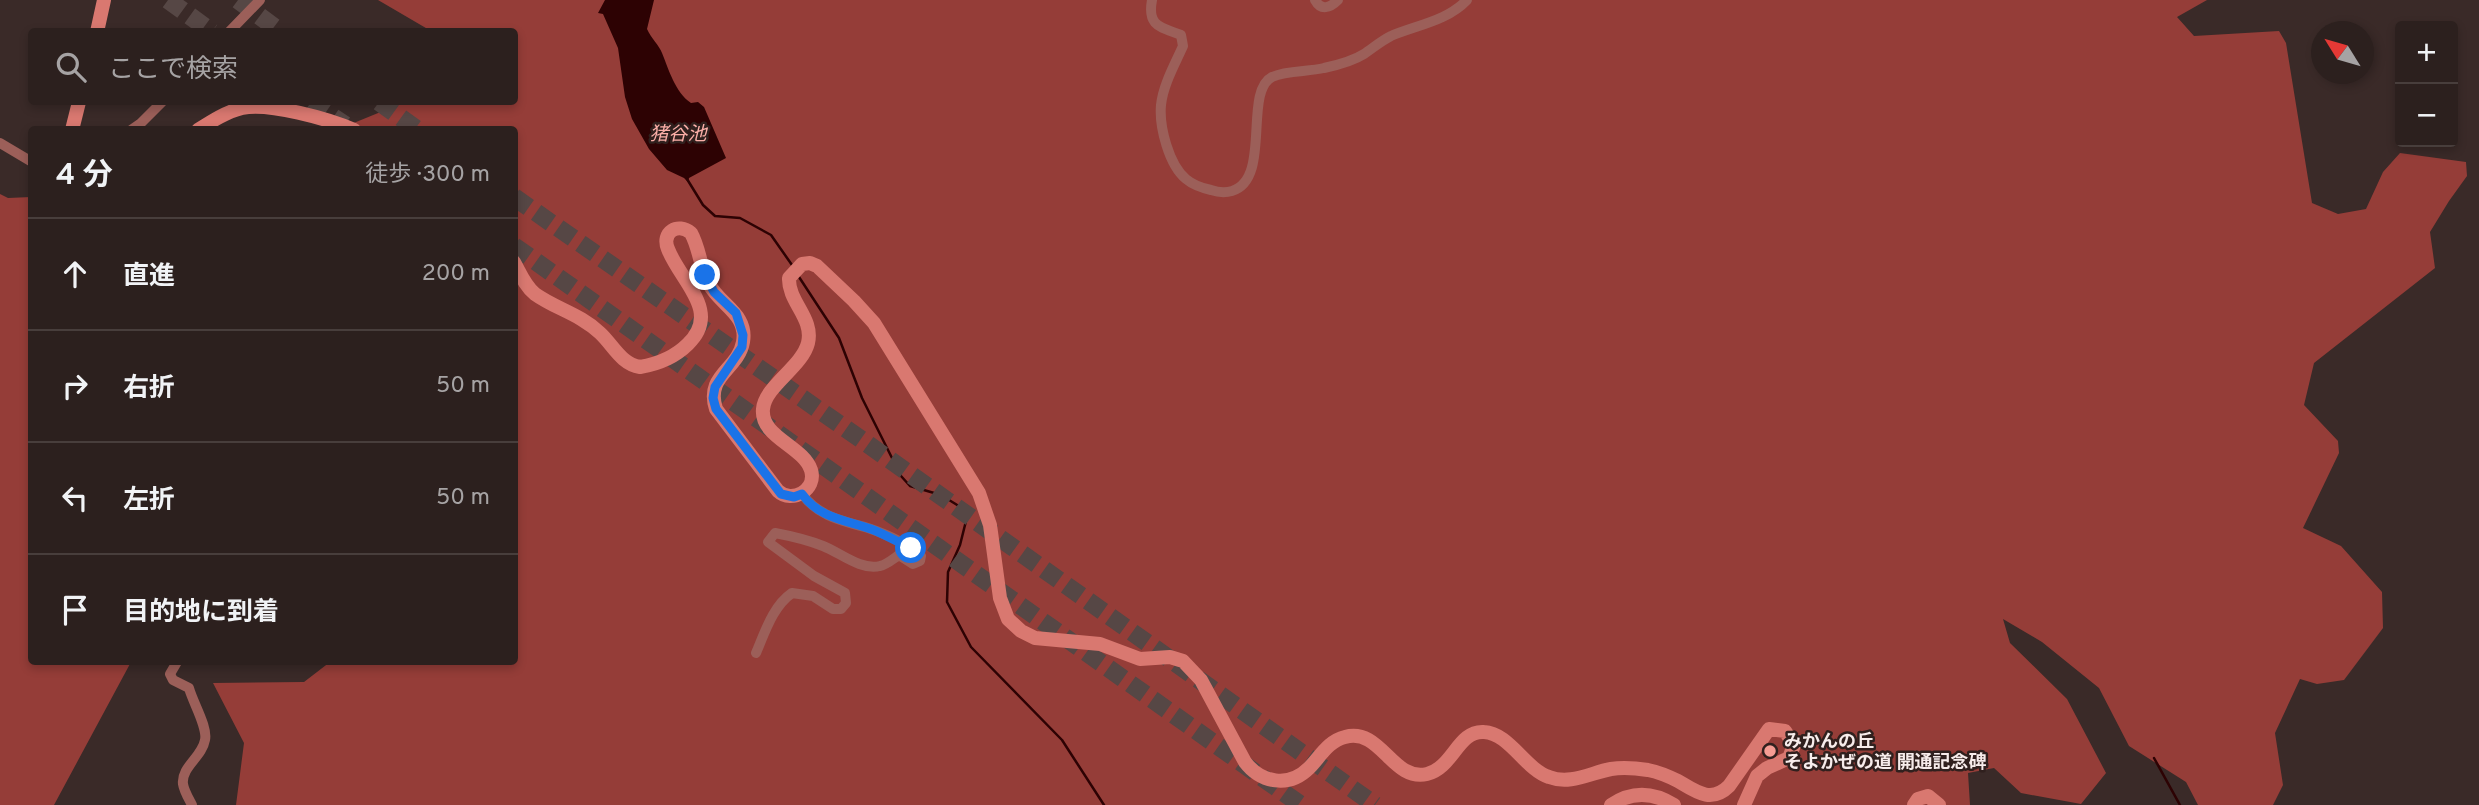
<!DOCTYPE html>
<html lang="ja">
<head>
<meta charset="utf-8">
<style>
	body { margin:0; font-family:Overpass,"Noto Sans JP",sans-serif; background:#382d2b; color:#f1f3f6 }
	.controls { position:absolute; right:21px; top:21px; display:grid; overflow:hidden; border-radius:7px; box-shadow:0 4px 10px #0003 }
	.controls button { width:63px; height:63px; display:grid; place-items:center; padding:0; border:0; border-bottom:2px solid #483e3c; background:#2c201e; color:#f1f3f6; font:35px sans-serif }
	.compass { position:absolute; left:2311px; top:21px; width:63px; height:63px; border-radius:50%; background:#2c201e; box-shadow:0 4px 10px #0003; rotate:307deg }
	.stop { position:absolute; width:21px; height:21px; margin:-16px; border:5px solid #1a73e8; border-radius:50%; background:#fff }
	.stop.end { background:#1a73e8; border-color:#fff; box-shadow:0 2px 7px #0008 }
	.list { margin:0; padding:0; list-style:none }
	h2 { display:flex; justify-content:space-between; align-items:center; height:91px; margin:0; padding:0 28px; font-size:30px }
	h2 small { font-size:23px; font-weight:400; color:#a6a3a4 }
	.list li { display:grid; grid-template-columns:46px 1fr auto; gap:21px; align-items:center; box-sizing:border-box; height:112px; padding:0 28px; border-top:2px solid #483e3c }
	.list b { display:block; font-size:26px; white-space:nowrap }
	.list em { font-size:23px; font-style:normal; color:#a6a3a4 }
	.icon { flex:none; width:38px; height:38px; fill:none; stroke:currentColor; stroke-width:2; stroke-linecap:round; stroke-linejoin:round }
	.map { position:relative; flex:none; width:2479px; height:805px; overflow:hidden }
	.search { position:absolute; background:#2c201e; box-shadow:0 4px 10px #0003; left:28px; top:28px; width:490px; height:77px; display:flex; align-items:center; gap:18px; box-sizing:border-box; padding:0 24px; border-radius:7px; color:#a6a3a4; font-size:26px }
	.panel { position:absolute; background:#2c201e; box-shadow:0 4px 10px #0003; left:28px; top:126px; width:490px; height:539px; border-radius:7px }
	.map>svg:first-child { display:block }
	.forest { fill:#953d38 }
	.water { fill:#2d0203 }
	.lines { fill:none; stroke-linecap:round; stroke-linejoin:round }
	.stream { stroke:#2d0203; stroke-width:2.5 }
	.highway-tunnel { stroke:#564745; stroke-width:18; stroke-dasharray:18 9; stroke-linecap:butt }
	.street { stroke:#9c5f59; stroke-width:10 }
	.secondary { stroke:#d97870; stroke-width:14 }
	.route { stroke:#1a73e8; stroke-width:9 }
	.poi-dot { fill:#f59c93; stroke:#30201e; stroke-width:2.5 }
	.labels { text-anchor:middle; stroke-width:5; stroke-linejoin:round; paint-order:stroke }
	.poi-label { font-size:18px; font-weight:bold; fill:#f7eceb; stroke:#30201e; text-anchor:start }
	.water-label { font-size:19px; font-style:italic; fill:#fbafa8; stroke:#30201e }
</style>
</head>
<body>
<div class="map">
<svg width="2479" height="805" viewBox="0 0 2479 805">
	<rect width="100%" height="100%" fill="#3a2a28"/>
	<path class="forest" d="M 378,0 L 2207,0 L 2177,17 L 2194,36 L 2279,31 L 2286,43 L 2312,203 L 2338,214 L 2366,209 L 2383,172 L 2400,153 L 2466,162 L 2467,176 L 2449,201 L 2430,232 L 2435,268 L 2314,363 L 2304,405 L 2338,441 L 2339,453 L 2303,528 L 2341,546 L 2382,592 L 2383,628 L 2344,680 L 2317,684 L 2300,679 L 2275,733 L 2283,785 L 2273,805 L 2198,805 L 2186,782 L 2129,746 L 2099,688 L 2042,642 L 2003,619 L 2010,643 L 2067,699 L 2106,773 L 2081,804 L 2021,793 L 1994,768 L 1968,773 L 1970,805 L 236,805 L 244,743 L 213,683 L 304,682 L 330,662 L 514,662 L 514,130 L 339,129 L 405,102 L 514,102 L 514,32 L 431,31 Z
		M 0,194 L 8,198 L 31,197 L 32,662 L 131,662 L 54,805 L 0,805 Z"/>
	<path class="water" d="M 605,0 L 654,0 L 647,29 C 651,38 659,45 662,53 C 669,70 675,92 691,103 L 698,102 L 704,107 L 726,158 L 689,178 L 688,182 L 684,178 L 667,170 L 649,149 L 632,119 L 625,97 L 618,48 L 603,14 L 598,13 Z"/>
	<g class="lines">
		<path class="stream" d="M 687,179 L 703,205 L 715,216 L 740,218 L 771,235 L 792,265
			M 799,277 L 839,338 L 862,398 L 901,476 L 910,486 L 941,495 L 962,508 L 966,521 L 960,545 L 948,572 L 947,602 L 971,647 L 1062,740 L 1104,805
			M 2154,758 L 2180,805"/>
		<path class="highway-tunnel" d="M 168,0 L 212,32
			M 238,0 L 281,32
			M 311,102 L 345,125
			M 379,102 L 418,130
			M 514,197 L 862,440 L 1375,805
			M 514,246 L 1301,805"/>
		<path class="street" d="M 1152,0 C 1147,27 1161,27 1181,35 L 1183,46 C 1175,64 1163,85 1161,105 C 1159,127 1169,165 1186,179 C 1193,185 1202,188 1211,190 C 1217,192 1225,193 1232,191 C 1272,179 1243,92 1272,77 C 1287,70 1308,72 1324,68 C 1338,65 1353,61 1364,54 C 1373,48 1381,41 1391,36 C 1417,25 1447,21 1467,0
			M 1315,0 C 1321,11 1330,8 1338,0
			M 229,32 L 260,0
			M 131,130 L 141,123 L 162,102
			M 0,143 L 32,162
			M 756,653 C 765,632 773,606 792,593 L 813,596 L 833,609 L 841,609 L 846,603 L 845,593 L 814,576 L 768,542 L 775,533 C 791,536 808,540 823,546 C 839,552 861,571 880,566 C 886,565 893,559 899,555 L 913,564 L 920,561 L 921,556 C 907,544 886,534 868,528 C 843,521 819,517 802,494
			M 177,662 L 170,674 L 173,680 L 189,688 C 193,703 208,727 205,740 C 202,757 181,767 183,784 C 184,791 189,799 192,805"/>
		<path class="secondary" d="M 97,32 L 104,0
			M 72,130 L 79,102
			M 198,130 C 212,121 226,112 242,108 C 268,102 329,119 354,130
			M 514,262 C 520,273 525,286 535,294 C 556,309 580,314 600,333 C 613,345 621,364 640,367 C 658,364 675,357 688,344 C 722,311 680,281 668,249 C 661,232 678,222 691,233 C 700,249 700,268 709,284 C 720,305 748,314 743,342 C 738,370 705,375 716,409 L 778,491 C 792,504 817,490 811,470 C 803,446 760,437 763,409 C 765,386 802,367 808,343 C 814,318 788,302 789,278 L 802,264 L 810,263 L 817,266 L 854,301 L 874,323 L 979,493 L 990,525 L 1000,598 L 1008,619 L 1021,631 L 1035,638 L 1100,644 L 1140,659 L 1170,657 L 1183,661 L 1201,680 L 1245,762 C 1261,783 1289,788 1309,768 C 1320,757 1328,741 1345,737 C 1381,727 1392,782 1427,774 C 1453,768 1458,730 1484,732 C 1509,733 1525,769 1549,777 C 1570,785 1590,773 1611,769 C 1623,767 1635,768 1648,770 C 1658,772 1668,776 1678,781 C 1695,791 1711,804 1729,786 L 1769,729 L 1785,731 L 1794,745 L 1789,758 L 1767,768 L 1757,776 L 1744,805
			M 1611,805 C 1632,791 1653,792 1674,805
			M 1914,805 L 1918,799 L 1928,796 L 1939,805"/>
	</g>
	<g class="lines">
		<path class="route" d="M 705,275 L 714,292 L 736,313 L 743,335 L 742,347 L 715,387 L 713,398 L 716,409 L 781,494 L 794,497 L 802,494 C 819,518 845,520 871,529 C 884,534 898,542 911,548"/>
	</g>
	<circle class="poi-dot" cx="1770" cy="751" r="7"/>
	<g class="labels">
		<g class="poi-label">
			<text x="1784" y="747">みかんの丘<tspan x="1784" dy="21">そよかぜの道 開通記念碑</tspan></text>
		</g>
		<g class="water-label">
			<text x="678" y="140">猪谷池</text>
		</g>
	</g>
</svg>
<div class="controls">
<button>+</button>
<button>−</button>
</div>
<svg class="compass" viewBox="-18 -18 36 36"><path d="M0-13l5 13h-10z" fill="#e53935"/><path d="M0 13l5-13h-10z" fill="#a6a3a4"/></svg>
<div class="stop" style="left:911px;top:548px"></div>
<div class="stop end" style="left:705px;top:275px"></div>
<div class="search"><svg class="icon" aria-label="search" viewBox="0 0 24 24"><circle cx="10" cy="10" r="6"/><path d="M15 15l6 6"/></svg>ここで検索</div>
<section class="panel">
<h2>4 分<small>徒歩 · 300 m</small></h2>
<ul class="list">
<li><svg class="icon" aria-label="ahead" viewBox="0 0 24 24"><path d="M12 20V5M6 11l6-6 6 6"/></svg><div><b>直進</b></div><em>200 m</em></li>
<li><svg class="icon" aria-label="right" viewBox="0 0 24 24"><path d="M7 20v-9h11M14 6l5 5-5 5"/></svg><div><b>右折</b></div><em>50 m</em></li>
<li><svg class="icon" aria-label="left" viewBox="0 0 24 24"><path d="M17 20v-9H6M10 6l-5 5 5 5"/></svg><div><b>左折</b></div><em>50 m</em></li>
<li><svg class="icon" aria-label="arrive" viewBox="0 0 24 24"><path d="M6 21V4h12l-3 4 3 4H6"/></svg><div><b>目的地に到着</b></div></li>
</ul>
</section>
</div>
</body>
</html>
